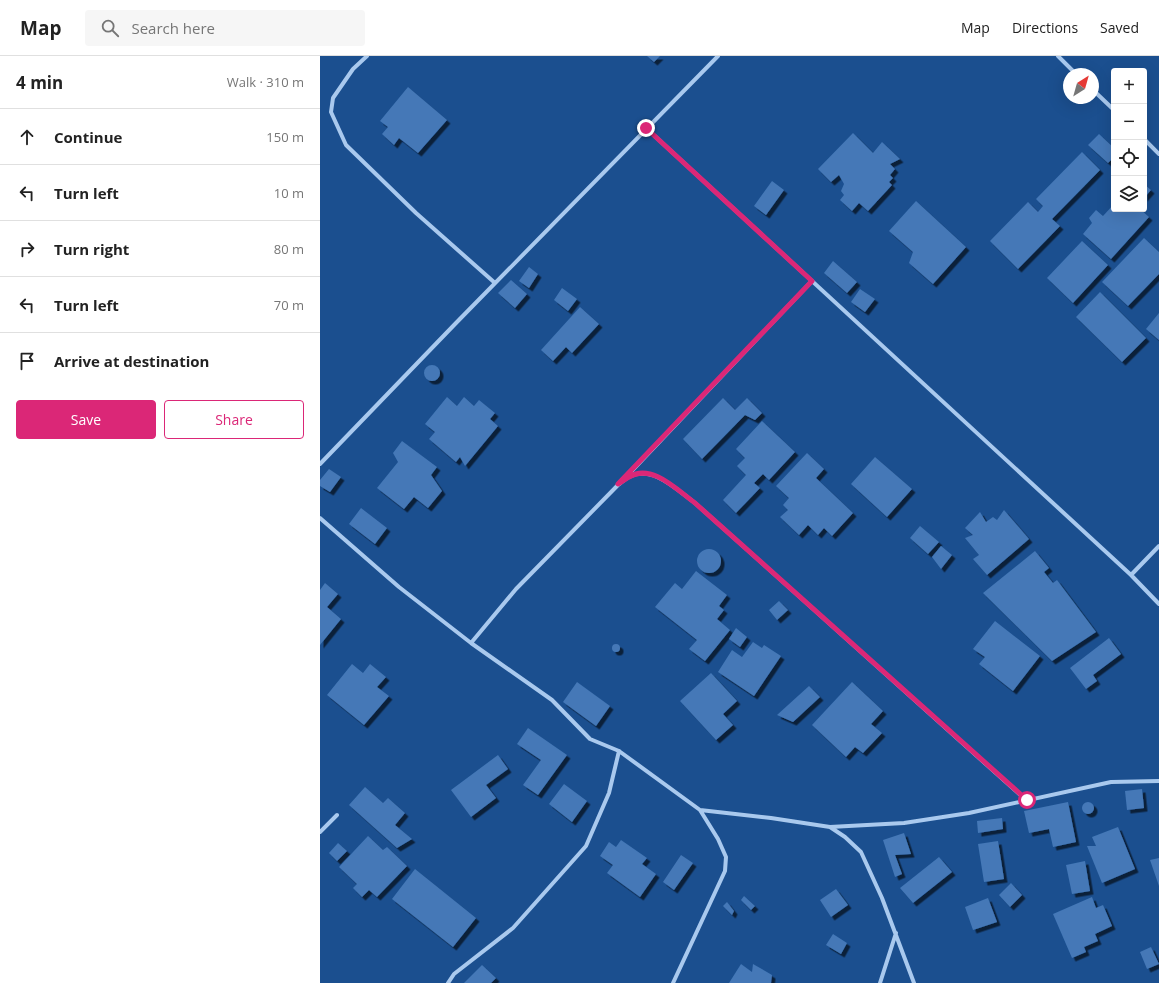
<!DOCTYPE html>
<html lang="en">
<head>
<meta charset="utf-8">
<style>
	body { margin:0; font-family:"Open Sans",sans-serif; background:#f6f6f6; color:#222 }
	.controls { position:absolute; right:12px; top:12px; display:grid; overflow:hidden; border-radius:4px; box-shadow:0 4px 16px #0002 }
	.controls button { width:36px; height:36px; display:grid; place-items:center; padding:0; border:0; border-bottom:1px solid #e0e0e0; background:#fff; color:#222; font:20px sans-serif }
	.compass { position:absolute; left:743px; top:12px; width:36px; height:36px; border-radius:50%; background:#fff; box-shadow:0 4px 16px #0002; rotate:37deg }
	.stop { position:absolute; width:12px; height:12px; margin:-9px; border:3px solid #db2777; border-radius:50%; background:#fff }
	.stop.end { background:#db2777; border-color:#fff; box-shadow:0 1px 4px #0008 }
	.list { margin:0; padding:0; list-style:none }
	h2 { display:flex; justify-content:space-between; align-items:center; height:52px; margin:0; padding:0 16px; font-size:17px }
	h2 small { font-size:13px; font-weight:400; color:#767676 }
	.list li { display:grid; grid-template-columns:26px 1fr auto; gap:12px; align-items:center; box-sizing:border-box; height:56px; padding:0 16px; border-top:1px solid #e0e0e0 }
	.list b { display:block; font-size:15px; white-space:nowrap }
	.list em { font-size:13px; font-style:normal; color:#767676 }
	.actions { display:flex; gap:8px; padding:12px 16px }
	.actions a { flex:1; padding:9px 0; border:1px solid #db2777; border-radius:4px; text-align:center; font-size:14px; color:#db2777 }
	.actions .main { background:#db2777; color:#fff }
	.icon { flex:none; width:22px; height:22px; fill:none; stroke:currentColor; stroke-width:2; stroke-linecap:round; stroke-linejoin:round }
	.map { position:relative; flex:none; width:839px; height:927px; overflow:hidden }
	header { display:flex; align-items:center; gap:24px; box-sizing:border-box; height:56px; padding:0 20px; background:#fff; border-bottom:1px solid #e0e0e0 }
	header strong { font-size:19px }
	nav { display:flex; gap:22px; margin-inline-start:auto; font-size:14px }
	.search { width:280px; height:36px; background:#f6f6f6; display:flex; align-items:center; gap:10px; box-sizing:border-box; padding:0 14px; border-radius:4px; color:#767676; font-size:15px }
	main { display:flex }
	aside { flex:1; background:#fff }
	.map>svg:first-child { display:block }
	.building { fill:#4478b7; filter:url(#shadow) }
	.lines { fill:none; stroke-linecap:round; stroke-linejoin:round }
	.street { stroke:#a9c9ee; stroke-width:4 }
	.route { stroke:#db2777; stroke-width:5 }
</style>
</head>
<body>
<header>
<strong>Map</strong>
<div class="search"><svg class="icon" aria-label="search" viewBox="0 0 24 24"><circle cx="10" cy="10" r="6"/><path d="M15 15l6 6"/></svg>Search here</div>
<nav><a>Map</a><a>Directions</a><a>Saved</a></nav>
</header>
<main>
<aside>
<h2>4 min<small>Walk · 310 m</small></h2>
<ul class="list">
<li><svg class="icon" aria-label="ahead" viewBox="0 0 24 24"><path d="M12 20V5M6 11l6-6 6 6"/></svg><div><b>Continue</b></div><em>150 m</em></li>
<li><svg class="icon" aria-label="left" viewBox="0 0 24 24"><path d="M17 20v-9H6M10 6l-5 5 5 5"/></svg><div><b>Turn left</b></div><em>10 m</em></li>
<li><svg class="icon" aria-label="right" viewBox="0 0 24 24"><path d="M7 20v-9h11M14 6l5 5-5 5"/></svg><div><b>Turn right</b></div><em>80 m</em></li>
<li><svg class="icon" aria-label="left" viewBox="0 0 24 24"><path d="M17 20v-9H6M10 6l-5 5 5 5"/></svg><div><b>Turn left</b></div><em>70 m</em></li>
<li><svg class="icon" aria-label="arrive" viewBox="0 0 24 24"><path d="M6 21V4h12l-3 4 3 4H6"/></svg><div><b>Arrive at destination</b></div></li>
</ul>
<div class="actions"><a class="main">Save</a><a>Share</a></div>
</aside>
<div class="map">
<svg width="839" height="927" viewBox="0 0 839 927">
	<defs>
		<filter id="shadow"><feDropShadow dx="3.5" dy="3.5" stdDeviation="0" flood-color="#0009"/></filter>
	</defs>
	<rect width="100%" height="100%" fill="#1b4f8f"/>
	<path class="building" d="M 327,0 L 340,0 L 334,6 Z
		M 88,31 L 127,64 L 98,97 L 79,82 L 74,89 L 62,78 L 68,71 L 60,65 Z
		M 533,77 L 553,97 L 562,86 L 580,103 L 570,108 L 575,113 L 570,119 L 573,122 L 569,126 L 572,129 L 548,155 L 539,147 L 532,155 L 520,144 L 524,139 L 521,135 L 524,128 L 519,119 L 511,126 L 498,113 Z
		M 779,78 L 794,92 L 794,101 L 788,107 L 768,89 Z
		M 762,96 L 780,114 L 732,163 L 740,170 L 698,213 L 670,185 L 708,146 L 718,156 L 723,150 L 716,143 Z
		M 452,125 L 464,134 L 446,159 L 434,150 Z
		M 824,128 L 831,134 L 824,142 Z
		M 596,145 L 646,191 L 613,228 L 589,207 L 593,196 L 569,175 Z
		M 794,148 L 794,153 L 820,153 L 829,161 L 791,203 L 763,178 L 772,167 L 769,162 L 776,154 L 783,160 Z
		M 824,182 L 839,196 L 839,218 L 808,250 L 782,226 Z
		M 762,185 L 788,209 L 753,247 L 727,222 Z
		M 513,205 L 537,226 L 527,237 L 504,217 Z
		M 209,211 L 218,218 L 209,232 L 199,225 Z
		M 191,224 L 207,238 L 195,252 L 178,237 Z
		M 242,232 L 257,243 L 248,255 L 234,244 Z
		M 540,233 L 555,243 L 545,256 L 531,246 Z
		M 780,236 L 826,282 L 802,306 L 756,261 Z
		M 260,251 L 279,268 L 252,297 L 246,291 L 233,305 L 221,294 Z
		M 839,257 L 839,284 L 826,273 Z
		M104 317a8 8 0 1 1 16 0a8 8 0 1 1-16 0Z
		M 127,341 L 137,350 L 144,341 L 154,350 L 159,344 L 175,357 L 170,363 L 178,370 L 145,410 L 140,401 L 136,406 L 109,383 L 115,376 L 105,368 Z
		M 403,342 L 415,354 L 427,342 L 442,357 L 435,364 L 425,359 L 382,403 L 363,383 Z
		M 442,365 L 475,396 L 449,424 L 443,418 L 434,427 L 440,432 L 416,457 L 403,444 L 426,419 L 417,410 L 425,402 L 416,393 Z
		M 82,385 L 117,411 L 111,419 L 122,435 L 108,452 L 94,441 L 84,453 L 57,432 L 78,406 L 73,397 Z
		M 487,397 L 504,413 L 496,422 L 533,457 L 512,480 L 504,472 L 498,479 L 488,469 L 479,479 L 460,461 L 468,454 L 463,449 L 469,442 L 456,430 Z
		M 555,401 L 592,433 L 567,461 L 531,428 Z
		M 9,413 L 21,421 L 10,436 L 0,430 L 0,424 Z
		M 41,452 L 67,472 L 55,488 L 29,468 Z
		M 684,454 L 709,483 L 667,519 L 653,503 L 659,499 L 645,482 L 653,479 L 645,472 L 660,456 L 666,466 L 673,461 L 677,464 Z
		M 600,470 L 619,486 L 608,498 L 590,482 Z
		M 621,490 L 632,499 L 621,513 L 612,501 Z
		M377 505a12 12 0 1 1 24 0a12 12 0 1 1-24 0Z
		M 715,495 L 729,512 L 724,516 L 733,527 L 737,524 L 776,576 L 732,605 L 663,537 Z
		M 376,515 L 407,539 L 399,550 L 404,554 L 397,563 L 410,574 L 385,605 L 369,593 L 377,584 L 335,551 L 355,527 L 362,533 Z
		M 5,527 L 18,538 L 7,551 L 21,563 L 0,589 L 0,534 Z
		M 459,545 L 468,554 L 457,564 L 449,554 Z
		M 675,565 L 720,600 L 693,635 L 659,608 L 665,601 L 653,593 Z
		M 416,572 L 427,581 L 420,591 L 409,583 Z
		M 789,582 L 801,598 L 773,619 L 777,625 L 766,633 L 750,612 Z
		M 433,586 L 442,592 L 444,589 L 461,600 L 434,640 L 398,616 L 412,594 L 422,601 Z
		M292 592a4 4 0 1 1 8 0a4 4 0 1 1-8 0Z
		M 32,608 L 43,617 L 50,608 L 66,621 L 57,631 L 69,640 L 44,669 L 7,639 Z
		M 391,617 L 417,645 L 403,658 L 413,669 L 396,684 L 360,645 Z
		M 257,626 L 290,650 L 276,670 L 243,646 Z
		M 532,626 L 563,655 L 551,668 L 562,677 L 543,697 L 535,691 L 526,701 L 492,669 Z
		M 489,630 L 500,641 L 473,666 L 457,659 Z
		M 208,672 L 247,699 L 218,739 L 203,729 L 221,704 L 197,688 Z
		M 178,699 L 188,713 L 166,729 L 176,742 L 151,761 L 131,734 Z
		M 244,728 L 267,745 L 252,766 L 229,748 Z
		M 45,731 L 63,747 L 68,742 L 85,757 L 75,769 L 92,783 L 77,792 L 29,749 Z
		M 822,733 L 824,752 L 807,754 L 805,735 Z
		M762 752a6 6 0 1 1 12 0a6 6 0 1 1-12 0Z
		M 748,746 L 756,786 L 733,791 L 729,773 L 709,777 L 704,755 Z
		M 682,762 L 683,773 L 658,777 L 657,765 Z
		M 798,771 L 815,813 L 782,827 L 767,790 L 776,790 L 772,781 Z
		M 584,777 L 591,798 L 575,799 L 582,818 L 575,821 L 563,784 Z
		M 48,780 L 63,794 L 67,791 L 87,810 L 57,841 L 49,834 L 42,841 L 33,832 L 37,828 L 19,811 Z
		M 301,784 L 327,802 L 322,808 L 336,818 L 320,841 L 287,817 L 293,809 L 280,800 L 289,786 L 296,791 Z
		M 678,785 L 684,823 L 664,826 L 658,788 Z
		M 18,787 L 27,795 L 17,805 L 9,797 Z
		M 361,799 L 373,807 L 354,834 L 343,826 Z
		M 619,801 L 632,816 L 593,847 L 580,832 Z
		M 839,802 L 839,830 L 830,804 Z
		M 765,805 L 770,835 L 752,838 L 746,809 Z
		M 95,813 L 156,862 L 133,891 L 72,843 Z
		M 691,827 L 702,839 L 690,851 L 679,839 Z
		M 516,833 L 528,849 L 511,861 L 500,844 Z
		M 424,840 L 435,850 L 431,854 L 421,844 Z
		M 772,841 L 776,852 L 783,849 L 792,870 L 775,878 L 778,885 L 764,891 L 766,896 L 752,902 L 733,858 Z
		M 668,842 L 677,866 L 653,874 L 645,851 Z
		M 407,846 L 414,855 L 412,859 L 403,850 Z
		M 513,878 L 527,887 L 521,898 L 506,889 Z
		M 831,891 L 839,908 L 827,913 L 820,896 Z
		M 421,908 L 432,916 L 433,908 L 452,919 L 451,927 L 409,927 Z
		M 162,909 L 176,922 L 171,927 L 144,927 Z"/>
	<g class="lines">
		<path class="street" d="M 47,0 L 33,13 L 13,42 L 11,56 L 26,89 L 96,157 L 175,227
			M 738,0 L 756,18
			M 773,34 L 794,54
			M 326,72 L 811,519
			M 824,83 L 839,98
			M 0,408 L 136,267 L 398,0
			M 305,422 L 492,225
			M 0,462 L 79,531 L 151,587 L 232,644 L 270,683 L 299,695 L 380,754 L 398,783 L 406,801 L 405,815 L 353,927
			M 839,490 L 811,519 L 839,548
			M 151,587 L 196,533 L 298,429 C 302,426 305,423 309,421 C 332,408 357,434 375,447 L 707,745
			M 380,754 L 451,762 L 510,771 L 525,781 L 541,796 L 562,842 L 594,927
			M 510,771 L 584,767 L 649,757 L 791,726 L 839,725
			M 0,776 L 17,759
			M 128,927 L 134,918 L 193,872 L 266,790 L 289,737 L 299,695
			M 560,927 L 576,877"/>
	</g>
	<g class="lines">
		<path class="route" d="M 326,72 L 492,225 L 298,428 C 302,426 305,423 309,421 C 332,407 357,434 375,447 L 707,744"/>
	</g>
</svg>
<div class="controls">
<button>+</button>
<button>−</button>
<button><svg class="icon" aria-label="locate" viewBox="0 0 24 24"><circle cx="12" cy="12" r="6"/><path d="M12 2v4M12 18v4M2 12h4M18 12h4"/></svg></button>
<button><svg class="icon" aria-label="layers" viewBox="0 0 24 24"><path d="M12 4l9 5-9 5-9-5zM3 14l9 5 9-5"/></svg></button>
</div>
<svg class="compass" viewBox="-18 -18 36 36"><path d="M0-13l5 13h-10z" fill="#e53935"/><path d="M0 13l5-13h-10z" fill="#767676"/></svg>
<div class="stop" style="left:707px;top:744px"></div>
<div class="stop end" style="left:326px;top:72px"></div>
</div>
</main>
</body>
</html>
